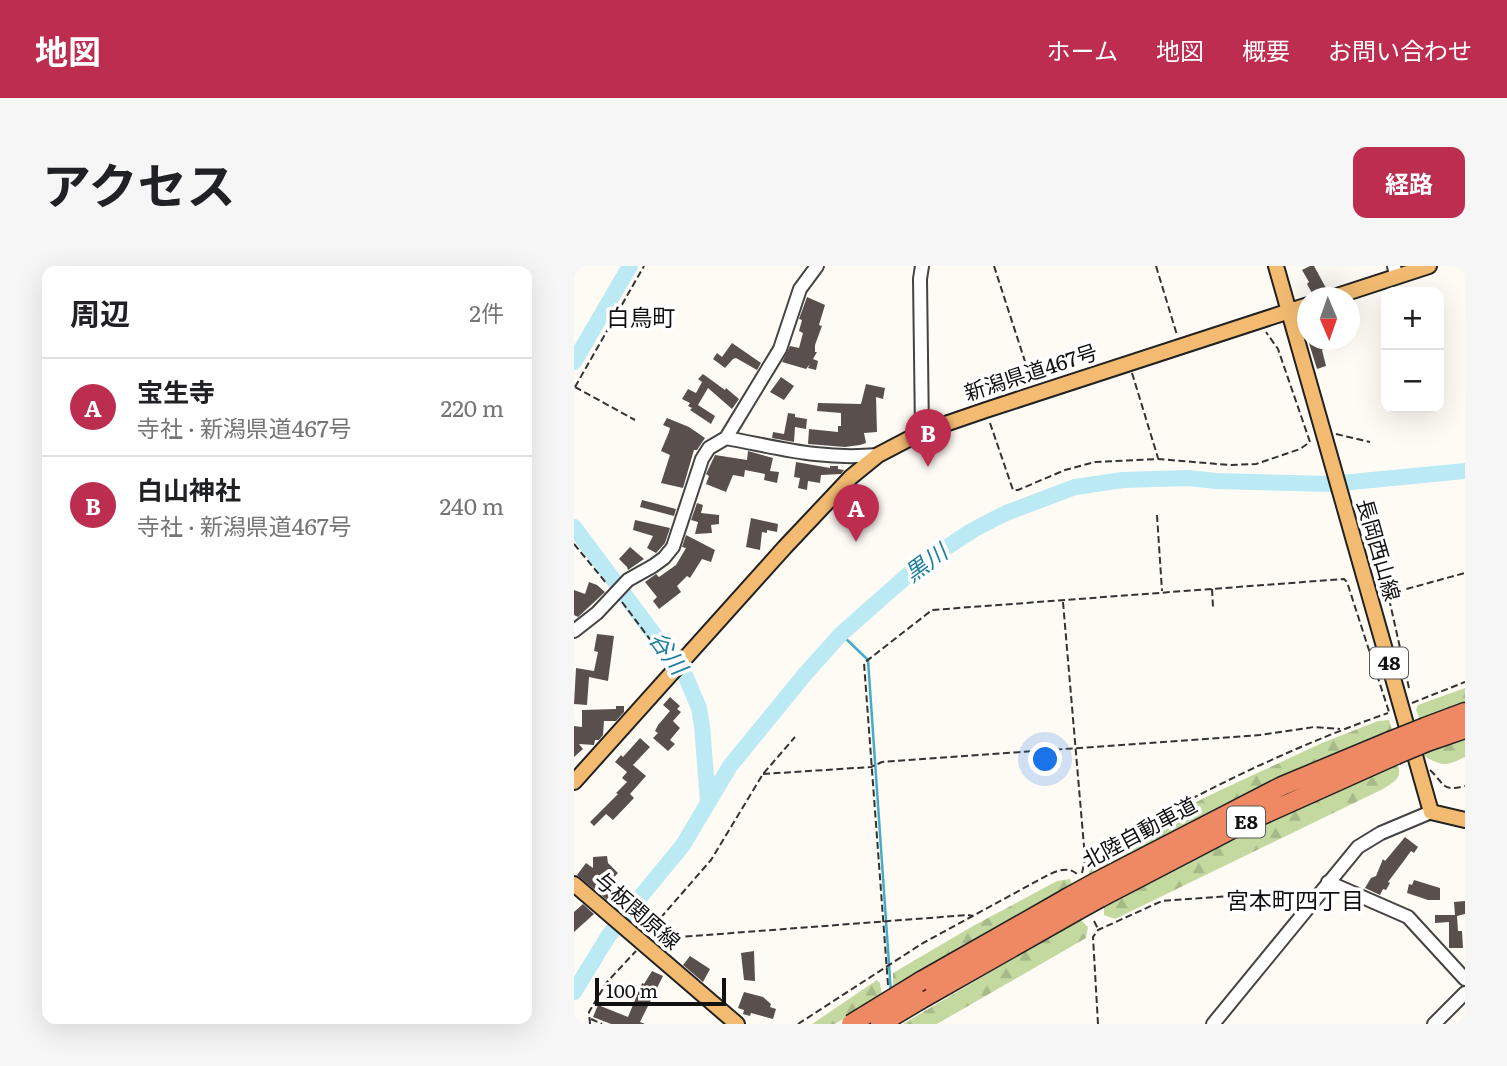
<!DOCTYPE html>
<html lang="ja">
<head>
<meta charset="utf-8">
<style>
	body { margin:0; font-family:Literata,"Noto Sans JP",serif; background:#f6f6f6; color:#202124 }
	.controls { position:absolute; right:21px; top:21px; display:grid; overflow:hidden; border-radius:14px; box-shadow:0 7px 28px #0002 }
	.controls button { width:63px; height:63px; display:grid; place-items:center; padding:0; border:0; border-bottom:2px solid #e0e0e0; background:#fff; color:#202124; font:35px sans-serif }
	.compass { position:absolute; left:723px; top:21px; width:63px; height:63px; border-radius:50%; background:#fff; box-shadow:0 7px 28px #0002; rotate:178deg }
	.scale { position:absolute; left:21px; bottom:18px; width:131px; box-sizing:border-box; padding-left:7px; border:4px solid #111; border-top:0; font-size:19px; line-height:24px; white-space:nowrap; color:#111; -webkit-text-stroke:5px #fff; paint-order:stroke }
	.you { position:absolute; left:472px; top:494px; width:24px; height:24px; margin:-18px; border:5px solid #fff; border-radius:50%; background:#1a73e8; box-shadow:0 0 0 10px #1a73e833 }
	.badge { display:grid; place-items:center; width:46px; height:46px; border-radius:50%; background:#bc2d4f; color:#fff; font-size:23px; font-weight:700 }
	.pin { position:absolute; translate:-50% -58px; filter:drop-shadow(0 2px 4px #0008) }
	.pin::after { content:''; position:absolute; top:37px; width:24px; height:21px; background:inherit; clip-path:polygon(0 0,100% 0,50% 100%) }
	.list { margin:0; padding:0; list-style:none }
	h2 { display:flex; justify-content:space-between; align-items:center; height:91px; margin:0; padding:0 28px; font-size:30px }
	h2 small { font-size:23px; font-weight:400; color:#757577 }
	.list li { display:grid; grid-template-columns:46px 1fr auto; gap:21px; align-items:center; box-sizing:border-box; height:98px; padding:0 28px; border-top:2px solid #e0e0e0 }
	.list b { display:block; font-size:26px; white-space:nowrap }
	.list p { margin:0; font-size:23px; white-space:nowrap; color:#757577 }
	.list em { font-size:23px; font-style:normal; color:#757577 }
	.map { position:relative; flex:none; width:891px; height:758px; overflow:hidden; border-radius:14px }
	header { display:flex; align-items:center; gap:42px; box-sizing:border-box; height:98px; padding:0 35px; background:#bc2d4f; color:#fff }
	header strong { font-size:33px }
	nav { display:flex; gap:38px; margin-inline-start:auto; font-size:24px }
	.intro { display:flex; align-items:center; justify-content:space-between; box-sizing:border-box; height:168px; padding:0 42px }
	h1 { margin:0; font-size:49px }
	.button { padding:18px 32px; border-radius:14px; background:#bc2d4f; color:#fff; font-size:24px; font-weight:700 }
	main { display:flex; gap:42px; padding:0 42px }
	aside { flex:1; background:#fff; border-radius:14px; box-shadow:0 7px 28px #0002 }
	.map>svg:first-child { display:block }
	.forest { fill:url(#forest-firs) }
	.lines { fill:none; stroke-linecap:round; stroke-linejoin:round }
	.stream { stroke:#45acc8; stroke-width:2.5 }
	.river { stroke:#bbe9f4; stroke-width:16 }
	.building { fill:#59504d }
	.minor-casing { stroke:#444; stroke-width:16 }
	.major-casing { stroke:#222; stroke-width:18 }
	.highway-casing { stroke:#222; stroke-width:21 }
	.path { stroke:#333; stroke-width:2; stroke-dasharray:7 3.5; stroke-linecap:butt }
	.minor { stroke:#fff; stroke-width:12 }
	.major { stroke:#f2bb71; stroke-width:14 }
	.highway { stroke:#ee8964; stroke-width:18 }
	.highway-bridge-casing { stroke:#222; stroke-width:21; stroke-linecap:butt }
	.highway-bridge { stroke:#ee8964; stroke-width:18 }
	.labels { text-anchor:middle; stroke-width:7; stroke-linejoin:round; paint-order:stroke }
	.shield { fill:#fff; stroke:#585858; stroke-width:2 }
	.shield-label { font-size:19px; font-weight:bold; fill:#111 }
	.street-label { font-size:21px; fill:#111; stroke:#fff }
	.neighbourhood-label { font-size:23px; fill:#111; stroke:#fff }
	.water-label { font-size:23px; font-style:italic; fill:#1e7e9f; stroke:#fff }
</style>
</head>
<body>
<header>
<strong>地図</strong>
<nav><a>ホーム</a><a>地図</a><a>概要</a><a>お問い合わせ</a></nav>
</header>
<div class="intro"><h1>アクセス</h1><a class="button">経路</a></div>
<main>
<aside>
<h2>周辺<small>2件</small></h2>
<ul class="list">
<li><span class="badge">A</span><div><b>宝生寺</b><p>寺社 · 新潟県道467号</p></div><em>220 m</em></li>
<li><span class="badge">B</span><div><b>白山神社</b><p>寺社 · 新潟県道467号</p></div><em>240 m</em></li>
</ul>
</aside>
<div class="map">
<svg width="891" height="758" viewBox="0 0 891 758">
	<defs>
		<pattern id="forest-firs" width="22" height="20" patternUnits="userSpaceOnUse" patternTransform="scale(1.75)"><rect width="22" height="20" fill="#c4d99f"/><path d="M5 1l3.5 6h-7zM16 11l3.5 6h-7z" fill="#a7b988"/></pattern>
	</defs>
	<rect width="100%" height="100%" fill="#fefbf5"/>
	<path class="forest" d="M 891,422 L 891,437 L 846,453 L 842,444 L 844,439 Z
		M 815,454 L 818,464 C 714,507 610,554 514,613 L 516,600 L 527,588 L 558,569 L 636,529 L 748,477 L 804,455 Z
		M 891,474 L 891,491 C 870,501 869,500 850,490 L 850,487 Z
		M 824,499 C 828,513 821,515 809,523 L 541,653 L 530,649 L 530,641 L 632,585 Z
		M 496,613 L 499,621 L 319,723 L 319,707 L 399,660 L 483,615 Z
		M 506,653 L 514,661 L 512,672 L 363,758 L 329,758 Z
		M 303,714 L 306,717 L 308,730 L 261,758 L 238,758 Z"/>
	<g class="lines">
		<path class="stream" d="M 267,368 L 294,394 L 317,727"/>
		<path class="river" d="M 0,96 L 56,0
			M 0,261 L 112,411 L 125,442 L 128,460 L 134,535
			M 0,726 L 35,669 L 109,579 L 156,500 L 232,407 L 267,368 L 344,300 L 399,264 L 432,247 L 501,221 L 549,214 L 614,212 L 642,215 L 757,218 L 891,205"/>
	</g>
	<path class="building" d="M 736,0 L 740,0 L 752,22 L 746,25 L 745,23 L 738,27 L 733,18 L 735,16 L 728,4 Z
		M 233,31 L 251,39 L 245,59 L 248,60 L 241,79 L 241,86 L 243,86 L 239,93 L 244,95 L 242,104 L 234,102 L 236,98 L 232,103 L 208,96 L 216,80 L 225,82 L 229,67 L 225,65 L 228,54 L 225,53 Z
		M 734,74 L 745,74 L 746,77 L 760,74 L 762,79 L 748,84 L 752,100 L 743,103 Z
		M 158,77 L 187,97 L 183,104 L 162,92 L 159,93 L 151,102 L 139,93 L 143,87 L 148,91 Z
		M 129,108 L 151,124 L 152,122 L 165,133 L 158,143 L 134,122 L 124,139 L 141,150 L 137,158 L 116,144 L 118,142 L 114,140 L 116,137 L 108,133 L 114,123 L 122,127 L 128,116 L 124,113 Z
		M 207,111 L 220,120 L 210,134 L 196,126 Z
		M 292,118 L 311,122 L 309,133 L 302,131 L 303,166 L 290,167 L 292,177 L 286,179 L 271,181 L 234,178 L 235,163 L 264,166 L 264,160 L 267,160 L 267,147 L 243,145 L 244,137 L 287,138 Z
		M 214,147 L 221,148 L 221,151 L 233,153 L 232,163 L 221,161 L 220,176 L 198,172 L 199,166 L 210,168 Z
		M 93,152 L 115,161 L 131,172 L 123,184 L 120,184 L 109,222 L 87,217 L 96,189 L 87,185 L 95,166 L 96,162 L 89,159 Z
		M 174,185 L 199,192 L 196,205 L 205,206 L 203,217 L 190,214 L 191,208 L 171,204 L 170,211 L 159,209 L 152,226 L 132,218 L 135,210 L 132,208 L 141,189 L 173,194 Z
		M 222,196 L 256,202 L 256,200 L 264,200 L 264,203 L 270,204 L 267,208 L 247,209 L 246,217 L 234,215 L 233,224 L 224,222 L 226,212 L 220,211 Z
		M 68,234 L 102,243 L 100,250 L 66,241 Z
		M 123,237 L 129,239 L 127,247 L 145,249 L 145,258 L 137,259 L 138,267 L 121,268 L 124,256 L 117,254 Z
		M 177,252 L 204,258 L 203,266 L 193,264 L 193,267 L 188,266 L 186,284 L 172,281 Z
		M 61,254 L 96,262 L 91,277 L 82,287 L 73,282 L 79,270 L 59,264 Z
		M 112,269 L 141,284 L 137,296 L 128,293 L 116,312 L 113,310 L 103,320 L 107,326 L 85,343 L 79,335 L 83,331 L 71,316 L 82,308 L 85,311 L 102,299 L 112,282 L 108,281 Z
		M 56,281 L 70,293 L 54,304 L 53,301 L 45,293 Z
		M 15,316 L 23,319 L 31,326 L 4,351 L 0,349 L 0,324 L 11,328 Z
		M 23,368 L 40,370 L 34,415 L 15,411 L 13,439 L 0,438 L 2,402 L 20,405 L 24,386 L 20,385 Z
		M 96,431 L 106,440 L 103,443 L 107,446 L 99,455 L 106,462 L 96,474 L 101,478 L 94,485 L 79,472 L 84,467 L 81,465 L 84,459 L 96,445 L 89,439 Z
		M 42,440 L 50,440 L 50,446 L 42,455 L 30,455 L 29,469 L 25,474 L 21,474 L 20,479 L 5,478 L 9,483 L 0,491 L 0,460 L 8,461 L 8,444 L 42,443 Z
		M 66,472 L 76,481 L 59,499 L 72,510 L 56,528 L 60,532 L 39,554 L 32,548 L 20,560 L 16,556 L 44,528 L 42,527 L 53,516 L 48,512 L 53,506 L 41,496 L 47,489 L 49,491 Z
		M 831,571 L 844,581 L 840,587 L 837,585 L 829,596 L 814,616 L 816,617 L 812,624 L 809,623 L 806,629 L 791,622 L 797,612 L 802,610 L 809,593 L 811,595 Z
		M 33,590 L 34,597 L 44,607 L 32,620 L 40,627 L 33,634 L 3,609 L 12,597 L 19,602 L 19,591 Z
		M 840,614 L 866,622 L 866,634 L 854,634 L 833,627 L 835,618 L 838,619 Z
		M 891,635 L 891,648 L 883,650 L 884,665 L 888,665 L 889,682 L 875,682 L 875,656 L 861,657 L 861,649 L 881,649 L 880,636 Z
		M 9,638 L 20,648 L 0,666 L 0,646 Z
		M 180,685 L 181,715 L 170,714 L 167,687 Z
		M 116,690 L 136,703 L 129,716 L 109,699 Z
		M 78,705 L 89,710 L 66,756 L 71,758 L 37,758 L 19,751 L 24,739 L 54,751 L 68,717 L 70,718 Z
		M 170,726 L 189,731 L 197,738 L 196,741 L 202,743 L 199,753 L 177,747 L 176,750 L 169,748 L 170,744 L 164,742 Z"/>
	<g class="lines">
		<g class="minor-casing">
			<path id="minor" d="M 820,0 L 822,11
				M 348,166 L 346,13 L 348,0
				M 152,172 C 207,182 246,194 304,189
				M 0,365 L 23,347 L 54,314 L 79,300 L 90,292 L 99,281 L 128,193 L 135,182 L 152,172 L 206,83 L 226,23 L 243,0
				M 754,616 L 834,651 L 891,713
				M 639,758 L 784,581 L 807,567 L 857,546
				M 860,758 L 891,727"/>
		</g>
		<g class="major-casing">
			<path id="major" d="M 702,0 L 857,546 L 891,554
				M 757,32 L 855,0
				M 0,516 L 211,281 L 277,211 L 304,189 L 348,166 L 412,144 L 734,39
				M 0,618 L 163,758"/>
		</g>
		<g class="highway-casing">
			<path id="highway" d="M 851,461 L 891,446
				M 853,476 L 891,463
				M 522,616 L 708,520 L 816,475
				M 526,632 L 666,559 L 822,489
				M 347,715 L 493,632
				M 346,734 L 499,647"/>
		</g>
		<path class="path" d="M 420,0 L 458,117
			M 582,0 L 603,69
			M 558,107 L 584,192
			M 1,121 L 70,0
			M 1,121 L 61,154
			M 416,157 L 439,224 L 444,224 L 491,204 L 521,196 L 584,193 L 656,199 L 682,198 L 726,183 L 736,176 L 704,83 L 692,66
			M 762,168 L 796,176
			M 583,249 L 588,325
			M 799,265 L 813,327
			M 0,278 L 33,318
			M 638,323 L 639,341
			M 48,336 L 93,396
			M 489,336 L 511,592
			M 835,422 L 814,328 L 891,307
			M 838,437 L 891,416
			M 856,504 C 871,518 867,526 891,520
			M 189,508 L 297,501 L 308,496 L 686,469 L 740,461 L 766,463
			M 508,607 L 511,593 C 606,535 709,484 814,447
			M 520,655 L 524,663
			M 75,669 L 76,664 L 137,594 L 189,508 L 221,471
			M 80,673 L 394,649 L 399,650
			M 314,719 L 290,397 L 358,344 L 770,313 L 773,316 L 815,446
			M 17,753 L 28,758
			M 16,758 L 15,746 L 33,716 L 62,685
			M 224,758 L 349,677 L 474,609 C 485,604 495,600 504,609
			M 524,758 L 519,671 L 524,664 L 588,635 L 736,624"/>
		<use href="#minor" class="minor"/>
		<use href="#major" class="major"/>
		<use href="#highway" class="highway"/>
		<g class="highway-bridge-casing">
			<path id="highway-bridge" d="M 816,475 L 851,461
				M 822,489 L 853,476
				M 493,632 L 522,616
				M 499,647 L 526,632
				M 277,758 L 347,715
				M 306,758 L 346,734"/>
		</g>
		<use href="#highway-bridge" class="highway-bridge"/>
	</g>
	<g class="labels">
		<g class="shield">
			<rect x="796" y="381.5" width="38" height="31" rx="5"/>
			<rect x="653" y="540.5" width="38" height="31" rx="5"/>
		</g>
		<g class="shield-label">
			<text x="815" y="404">48</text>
			<text x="672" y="563">E8</text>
		</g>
		<g class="street-label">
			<text transform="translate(457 107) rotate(-18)" y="7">新潟県道467号</text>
			<text transform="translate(804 284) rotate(74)" y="7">長岡西山線</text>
			<text transform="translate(566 567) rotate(-28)" y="7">北陸自動車道</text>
			<text transform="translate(63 645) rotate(41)" y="7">与板関原線</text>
		</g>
		<g class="neighbourhood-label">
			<text x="67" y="60">白鳥町</text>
			<text x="721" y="643">宮本町四丁目</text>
		</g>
		<g class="water-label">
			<text transform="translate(352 297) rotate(-36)" y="8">黒川</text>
			<text transform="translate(94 387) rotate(54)" y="8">谷川</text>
		</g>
	</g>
</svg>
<div class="controls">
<button>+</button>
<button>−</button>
</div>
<svg class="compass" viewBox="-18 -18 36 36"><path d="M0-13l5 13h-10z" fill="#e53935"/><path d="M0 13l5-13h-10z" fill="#757577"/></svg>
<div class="scale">100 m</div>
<div class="you"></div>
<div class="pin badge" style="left:282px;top:276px">A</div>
<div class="pin badge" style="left:354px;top:201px">B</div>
</div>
</main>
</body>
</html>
